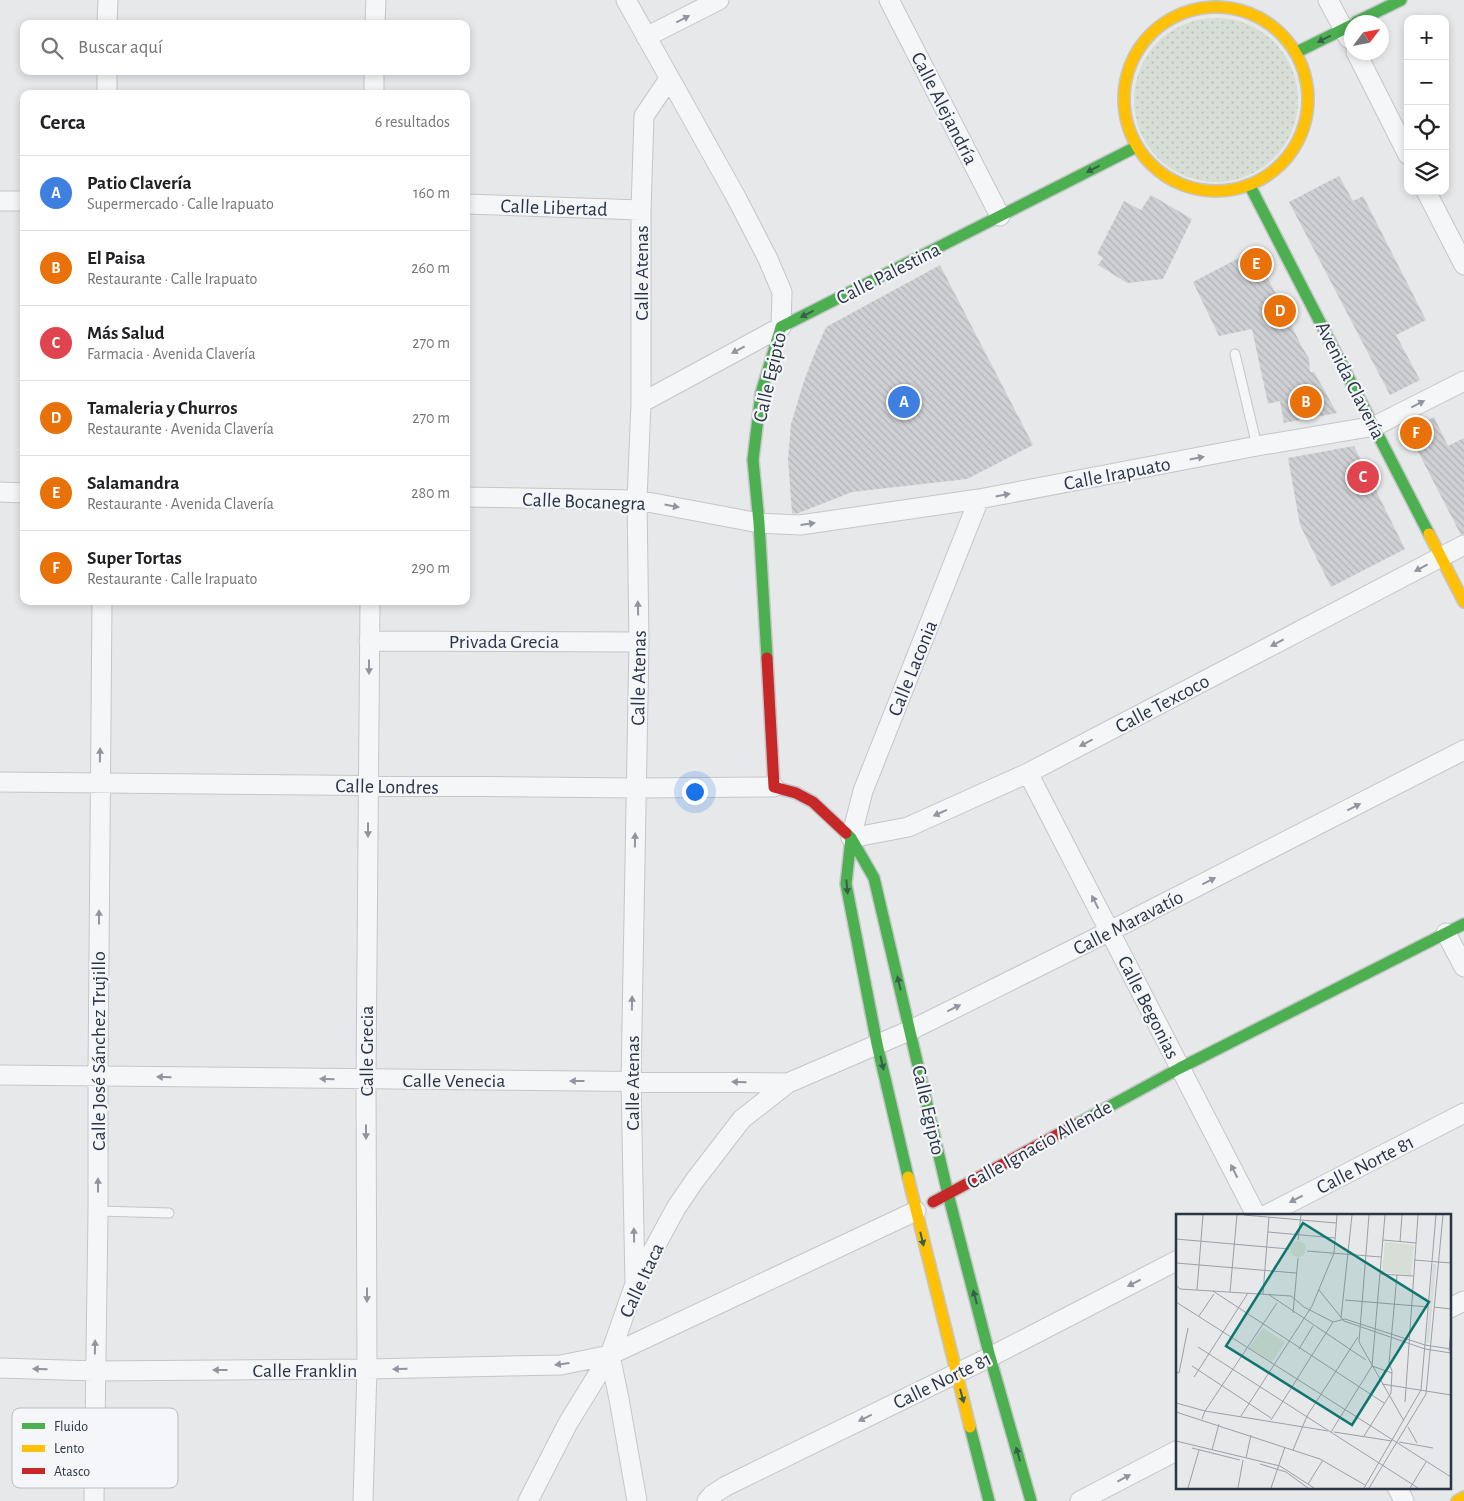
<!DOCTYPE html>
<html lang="es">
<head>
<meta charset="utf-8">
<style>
	body { margin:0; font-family:"Alegreya Sans",sans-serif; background:#f6f6f6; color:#202124 }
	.controls { position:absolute; right:15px; top:15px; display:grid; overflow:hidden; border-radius:10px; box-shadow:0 2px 8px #0003 }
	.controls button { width:45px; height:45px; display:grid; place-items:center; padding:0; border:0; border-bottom:1px solid #e0e0e0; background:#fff; color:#202124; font:25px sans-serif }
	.compass { position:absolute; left:1344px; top:15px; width:45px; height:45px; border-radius:50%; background:#fff; box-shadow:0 2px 8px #0003; rotate:58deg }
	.you { position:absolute; left:694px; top:791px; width:18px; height:18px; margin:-12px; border:4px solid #fff; border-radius:50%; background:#1a73e8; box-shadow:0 0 0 8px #1a73e833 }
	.badge { display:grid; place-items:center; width:32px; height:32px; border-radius:50%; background:#d93025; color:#fff; font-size:16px; font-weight:700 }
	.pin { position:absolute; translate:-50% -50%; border:2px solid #fff; box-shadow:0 1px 5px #0006 }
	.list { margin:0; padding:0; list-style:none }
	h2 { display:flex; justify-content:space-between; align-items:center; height:65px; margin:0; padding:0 20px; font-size:21px }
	h2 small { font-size:16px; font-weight:400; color:#757577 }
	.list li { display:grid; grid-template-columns:32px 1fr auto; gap:15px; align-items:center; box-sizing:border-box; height:75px; padding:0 20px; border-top:1px solid #e0e0e0 }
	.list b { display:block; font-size:19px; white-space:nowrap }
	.list p { margin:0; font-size:16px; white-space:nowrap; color:#757577 }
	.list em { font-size:16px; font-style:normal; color:#757577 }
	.icon { flex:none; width:28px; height:28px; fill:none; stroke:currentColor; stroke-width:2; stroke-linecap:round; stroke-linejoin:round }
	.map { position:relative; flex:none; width:1464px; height:1501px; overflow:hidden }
	.search { position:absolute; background:#fff; box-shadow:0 2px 8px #0003; left:20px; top:20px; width:450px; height:55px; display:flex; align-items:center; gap:12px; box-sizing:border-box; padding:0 18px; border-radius:10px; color:#757577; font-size:19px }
	.panel { position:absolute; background:#fff; box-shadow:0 2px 8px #0003; left:20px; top:90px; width:450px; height:515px; border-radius:10px }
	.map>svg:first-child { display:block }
	.park { fill:url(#park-dots) }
	.building { fill:url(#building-back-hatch) }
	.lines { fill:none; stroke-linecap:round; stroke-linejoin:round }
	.lane-casing { stroke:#c4c6c8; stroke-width:11 }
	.street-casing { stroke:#c4c6c8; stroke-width:21 }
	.fast-casing { stroke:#c4c6c8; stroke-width:14 }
	.slow-casing { stroke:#c4c6c8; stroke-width:14 }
	.jam-casing { stroke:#c4c6c8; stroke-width:14 }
	.lane { stroke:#f5f6f7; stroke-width:9 }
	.street { stroke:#f5f6f7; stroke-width:19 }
	.fast { stroke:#4caf50; stroke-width:11 }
	.slow { stroke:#ffc107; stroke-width:11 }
	.jam { stroke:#c62828; stroke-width:11 }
	.oneway { fill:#90959e }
	.oneway2 { fill:#375f49 }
	.labels { text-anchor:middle; stroke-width:4.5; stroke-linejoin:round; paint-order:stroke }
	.street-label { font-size:20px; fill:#2b3445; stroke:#f4f6f9 }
	.inset-road { fill:none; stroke:#9ba0a8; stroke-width:1 }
	.view { fill:#0f766e; fill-opacity:0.15; stroke:#0f766e; stroke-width:2.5 }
	.inset-edge { fill:none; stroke:#2b3445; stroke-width:2.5 }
	.key { fill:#f4f6f9; stroke:#b8bcc3; stroke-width:1 }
	.key-label { font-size:14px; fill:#2b3445 }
</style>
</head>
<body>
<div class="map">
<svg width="1464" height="1501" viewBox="0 0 1464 1501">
	<defs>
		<pattern id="park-dots" width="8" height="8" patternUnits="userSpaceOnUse" patternTransform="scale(1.25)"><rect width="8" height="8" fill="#d6ded6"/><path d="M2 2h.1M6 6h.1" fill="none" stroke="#b8bfb9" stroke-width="1.8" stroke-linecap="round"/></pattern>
		<pattern id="building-back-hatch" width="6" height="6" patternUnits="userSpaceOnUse" patternTransform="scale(1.25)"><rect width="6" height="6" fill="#ced0d3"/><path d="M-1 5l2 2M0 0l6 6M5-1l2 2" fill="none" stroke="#b1b3b6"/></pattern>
	</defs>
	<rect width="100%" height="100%" fill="#e6e8ea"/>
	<path class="park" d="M1134 100a82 82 0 1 1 164 0a82 82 0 1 1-164 0Z"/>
	<path class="building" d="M 1339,176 L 1353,201 L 1363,196 L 1426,320 L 1396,335 L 1420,380 L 1390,395 L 1289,202 Z
		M 1151,195 L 1192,219 L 1163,279 L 1127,283 L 1098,265 L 1103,258 L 1097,254 L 1124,201 L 1141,210 Z
		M 1254,250 L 1303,349 L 1309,358 L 1310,372 L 1314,372 L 1337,413 L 1284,423 L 1280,401 L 1268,404 L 1252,329 L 1219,336 L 1193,282 Z
		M 940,265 L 1033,445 L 967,479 L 852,492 L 796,514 L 792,513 L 788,459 L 791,424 L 804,381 L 816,350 L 826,327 Z
		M 1434,417 L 1448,446 L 1464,438 L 1464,534 L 1461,535 L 1410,436 L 1412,429 Z
		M 1354,446 L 1405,549 L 1331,587 L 1300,525 L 1288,458 Z"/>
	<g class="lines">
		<g class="lane-casing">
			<path id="lane" d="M 1235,354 L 1257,446
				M 98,1211 L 169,1213"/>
		</g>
		<g class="street-casing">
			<path id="street" d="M 626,0 L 736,197 L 768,259 L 782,292 L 781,327 L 641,403
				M 889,0 L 1000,216
				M 1328,0 L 1349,39
				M 107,24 L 108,0
				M 375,24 L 376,0
				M 646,37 L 719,0
				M 1356,52 L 1408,155
				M 107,94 L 107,71
				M 374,94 L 374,71
				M 1426,191 L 1464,265
				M 0,201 L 24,201
				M 466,204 L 641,210
				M 0,492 L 24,493
				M 466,497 L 637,500 L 759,523 L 800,525 L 979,499 L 1257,446 L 1375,426 L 1464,381
				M 979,499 L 863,791 L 851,838 L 908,827 L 1028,773 L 1464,545
				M 369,641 L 639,642
				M 1028,773 L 1256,1215
				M 0,782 L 636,788 L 774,787
				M 1446,933 L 1464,967
				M 0,1075 L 788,1083
				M 1266,1215 L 1464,1113
				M 635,1283 L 631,1081 L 639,642 L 637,500 L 641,403 L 641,210 L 644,116 L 669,79
				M 1450,1308 L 1464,1301
				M 610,1355 L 619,1399 L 637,1501
				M 0,1368 L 95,1371 L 367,1369 L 561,1365 L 610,1355 L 916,1211
				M 1397,1487 L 1404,1501
				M 94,1501 L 98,1211 L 98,1076 L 102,601
				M 363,1501 L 367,1369 L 366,1079 L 370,601
				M 528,1501 L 568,1423 L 610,1355 L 635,1284 L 676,1208 L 695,1180 L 742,1119 L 788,1083 L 911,1030 L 1110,931 L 1464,750
				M 707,1501 L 712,1495 L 726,1486 L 990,1357 L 1178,1260
				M 1080,1501 L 1178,1450"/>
		</g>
		<g class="fast-casing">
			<path id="fast" d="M 1356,22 L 1401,0
				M 1297,52 L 1352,25
				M 1250,186 L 1429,534
				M 767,658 L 759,523 L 753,460 L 761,393 L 781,327 L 1136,147
				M 846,833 L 851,838 L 874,878 L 948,1194 L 990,1357 L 1031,1501
				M 851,838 L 846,884 L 877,1044 L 908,1177
				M 1077,1124 L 1180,1068 L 1464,924
				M 970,1427 L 989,1501"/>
		</g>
		<g class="slow-casing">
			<path id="slow" d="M1124 99a92 92 0 1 1 184 0a92 92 0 1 1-184 0Z
				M 1429,534 L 1464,602
				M 908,1177 L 970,1427
				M 1457,1501 L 1464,1497"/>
		</g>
		<g class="jam-casing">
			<path id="jam" d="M 767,658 L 774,787 L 796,793 L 813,802 L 846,833
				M 933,1202 L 1077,1124"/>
		</g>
		<use href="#lane" class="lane"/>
		<use href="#street" class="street"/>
		<use href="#fast" class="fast"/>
		<use href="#slow" class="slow"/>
		<use href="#jam" class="jam"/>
	</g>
	<defs><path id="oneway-solid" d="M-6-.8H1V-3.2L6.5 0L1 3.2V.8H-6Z" transform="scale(1.25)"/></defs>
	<g class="oneway">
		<use href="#oneway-solid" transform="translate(683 19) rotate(-27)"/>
		<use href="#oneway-solid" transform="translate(738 350) rotate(152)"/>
		<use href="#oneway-solid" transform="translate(1418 404) rotate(-27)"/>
		<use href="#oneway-solid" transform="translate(1197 458) rotate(-11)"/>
		<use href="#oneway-solid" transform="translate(1003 495) rotate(-11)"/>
		<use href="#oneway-solid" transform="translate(672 506) rotate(11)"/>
		<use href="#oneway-solid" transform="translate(808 524) rotate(-8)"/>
		<use href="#oneway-solid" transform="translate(1421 568) rotate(152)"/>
		<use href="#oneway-solid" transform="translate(638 608) rotate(-91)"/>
		<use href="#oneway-solid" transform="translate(1277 643) rotate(152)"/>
		<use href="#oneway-solid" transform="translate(369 667) rotate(90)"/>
		<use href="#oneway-solid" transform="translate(1086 743) rotate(152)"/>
		<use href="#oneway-solid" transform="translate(100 755) rotate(-89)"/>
		<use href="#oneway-solid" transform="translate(1354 807) rotate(-27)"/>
		<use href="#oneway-solid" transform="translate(940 813) rotate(156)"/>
		<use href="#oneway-solid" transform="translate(368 830) rotate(90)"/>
		<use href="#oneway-solid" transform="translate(635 840) rotate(-89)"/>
		<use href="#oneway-solid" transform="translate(1209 881) rotate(-27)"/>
		<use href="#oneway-solid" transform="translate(1095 902) rotate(-117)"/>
		<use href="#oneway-solid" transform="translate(99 917) rotate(-90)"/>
		<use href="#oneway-solid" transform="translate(632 1003) rotate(-89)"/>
		<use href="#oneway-solid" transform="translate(954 1008) rotate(-26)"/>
		<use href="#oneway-solid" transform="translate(164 1077) rotate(-179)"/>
		<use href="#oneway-solid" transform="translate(327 1079) rotate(-179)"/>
		<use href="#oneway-solid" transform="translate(577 1081) rotate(-180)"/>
		<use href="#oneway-solid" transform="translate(739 1082) rotate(-179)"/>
		<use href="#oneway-solid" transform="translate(366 1132) rotate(90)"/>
		<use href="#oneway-solid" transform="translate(1234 1171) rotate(-117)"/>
		<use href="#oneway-solid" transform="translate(98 1185) rotate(-90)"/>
		<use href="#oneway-solid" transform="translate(1296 1199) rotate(153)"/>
		<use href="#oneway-solid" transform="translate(634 1235) rotate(-91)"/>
		<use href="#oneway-solid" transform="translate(1134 1283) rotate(153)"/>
		<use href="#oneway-solid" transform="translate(367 1295) rotate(90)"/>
		<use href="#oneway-solid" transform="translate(95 1347) rotate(-89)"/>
		<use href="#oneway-solid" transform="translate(562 1364) rotate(173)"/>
		<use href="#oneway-solid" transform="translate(40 1369) rotate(-178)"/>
		<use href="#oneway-solid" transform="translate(400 1369) rotate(179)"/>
		<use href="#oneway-solid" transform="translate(220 1370) rotate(180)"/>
		<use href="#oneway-solid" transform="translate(865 1418) rotate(154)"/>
		<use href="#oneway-solid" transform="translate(1124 1478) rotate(-28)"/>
	</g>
	<g class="oneway2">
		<use href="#oneway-solid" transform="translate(1324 39) rotate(153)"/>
		<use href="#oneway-solid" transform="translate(1093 169) rotate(153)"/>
		<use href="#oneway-solid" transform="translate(807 314) rotate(153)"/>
		<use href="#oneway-solid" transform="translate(847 887) rotate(85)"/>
		<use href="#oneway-solid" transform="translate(899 983) rotate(-103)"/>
		<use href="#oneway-solid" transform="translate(882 1063) rotate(77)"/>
		<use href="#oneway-solid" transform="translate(922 1239) rotate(76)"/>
		<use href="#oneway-solid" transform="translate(975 1297) rotate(-105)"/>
		<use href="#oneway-solid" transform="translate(962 1396) rotate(75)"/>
		<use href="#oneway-solid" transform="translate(1018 1454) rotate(-106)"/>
	</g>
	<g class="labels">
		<g class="street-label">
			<text transform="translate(945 108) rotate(63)" y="7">Calle Alejandría</text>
			<text transform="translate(554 207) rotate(2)" y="7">Calle Libertad</text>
			<text transform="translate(641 273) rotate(-90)" y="7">Calle Atenas</text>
			<text transform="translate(888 273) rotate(-27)" y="7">Calle Palestina</text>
			<text transform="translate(769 377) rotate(-77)" y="7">Calle Egipto</text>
			<text transform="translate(1351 380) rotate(63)" y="7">Avenida Clavería</text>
			<text transform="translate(1117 473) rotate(-11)" y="7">Calle Irapuato</text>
			<text transform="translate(584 501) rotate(2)" y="7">Calle Bocanegra</text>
			<text x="504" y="648">Privada Grecia</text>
			<text transform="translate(912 668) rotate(-68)" y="7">Calle Laconia</text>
			<text transform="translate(638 678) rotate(-89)" y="7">Calle Atenas</text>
			<text transform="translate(1162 703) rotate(-28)" y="7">Calle Texcoco</text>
			<text transform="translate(387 786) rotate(1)" y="7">Calle Londres</text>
			<text transform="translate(1128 922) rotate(-27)" y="7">Calle Maravatío</text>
			<text transform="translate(1149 1007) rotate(63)" y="7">Calle Begonias</text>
			<text transform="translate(98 1051) rotate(-90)" y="7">Calle José Sánchez Trujillo</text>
			<text transform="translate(366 1051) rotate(-90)" y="7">Calle Grecia</text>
			<text x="454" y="1087">Calle Venecia</text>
			<text transform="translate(632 1083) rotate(-90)" y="7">Calle Atenas</text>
			<text transform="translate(929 1110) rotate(77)" y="7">Calle Egipto</text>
			<text transform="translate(1039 1144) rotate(-29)" y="7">Calle Ignacio Allende</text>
			<text transform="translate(1365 1164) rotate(-27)" y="7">Calle Norte 81</text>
			<text transform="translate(641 1280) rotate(-65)" y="7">Calle Itaca</text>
			<text x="305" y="1377">Calle Franklin</text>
			<text transform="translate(942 1380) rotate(-26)" y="7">Calle Norte 81</text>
		</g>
	</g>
	<g transform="translate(1176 1214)">
		<rect width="275" height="275" fill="#e6e8ea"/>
		<path d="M 257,50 L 260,50 L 253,129 L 250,129 Z" fill="#d6ded6"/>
		<path d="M114 35a8 8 0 1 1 16 0a8 8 0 1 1-16 0ZM 209,28 L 238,31 L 235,61 L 206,58 ZM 87,114 L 109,128 L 96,148 L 73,134 Z" fill="#d6ded6"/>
		<path class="inset-road" d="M 68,1 L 160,9M 193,1 L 183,128 L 228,207M 92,18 L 159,24M 0,25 L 113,35M 122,26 L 125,1M 207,26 L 240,29M 224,28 L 226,1M 131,37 L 205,43M 238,46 L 275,49M 0,49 L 120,59M 204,60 L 237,62M 0,71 L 4,75 L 115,82 L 128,93 L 157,108M 21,76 L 27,1M 143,76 L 168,107 L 249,135 L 275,139M 37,77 L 208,189M 54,78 L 61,1M 87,80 L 93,3M 92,80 L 190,146M 169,86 L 252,93M 0,88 L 275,263M 258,93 L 275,95M 117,99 L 122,44M 23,102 L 38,80M 165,104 L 176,1M 157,108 L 169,105 L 249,131 L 275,135M 22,133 L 242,274M 123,135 L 137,112M 273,137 L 275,115M 16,152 L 95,204M 196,152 L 216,159M 0,158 L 3,159 L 12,114M 18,163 L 72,79M 206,170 L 275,181M 229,188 L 242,1M 0,189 L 29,197 L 152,217M 0,198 L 144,245 L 189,271M 65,202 L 136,92 L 158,39 L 161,1M 26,205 L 29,197 L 101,89M 95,206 L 157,108M 232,213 L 241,229M 155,218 L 196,152 L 209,1M 158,218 L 216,227M 188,222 L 215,179 L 216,157 L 213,149 L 221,61M 0,227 L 104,252 L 138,274M 223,228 L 257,234M 16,234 L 64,246M 36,236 L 43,210M 117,236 L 131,202 L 182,123M 70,244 L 75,221M 84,250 L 110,258 L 132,274M 132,270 L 147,246M 12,274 L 23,236M 62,274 L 67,246M 95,274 L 109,233M 188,274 L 245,176 L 260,1M 193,274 L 250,180 L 267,1M 234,274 L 250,248"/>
		<path class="view" d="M 127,9 L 253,88 L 176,211 L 50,132 Z"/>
		<rect width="275" height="275" class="inset-edge"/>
	</g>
	<rect x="12" y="1408" width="166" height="80" rx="8" class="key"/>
	<rect x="22" y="1423" width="23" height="6" fill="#4caf50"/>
	<rect x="22" y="1445" width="23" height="7" fill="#ffc107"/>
	<rect x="22" y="1468" width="23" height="6" fill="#c62828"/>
	<g class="key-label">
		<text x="54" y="1431">Fluido</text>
		<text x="54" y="1453">Lento</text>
		<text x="54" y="1476">Atasco</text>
	</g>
</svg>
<div class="controls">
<button>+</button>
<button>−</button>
<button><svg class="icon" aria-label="locate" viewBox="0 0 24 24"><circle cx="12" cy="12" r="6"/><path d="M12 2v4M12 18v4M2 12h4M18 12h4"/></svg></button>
<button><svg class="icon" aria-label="layers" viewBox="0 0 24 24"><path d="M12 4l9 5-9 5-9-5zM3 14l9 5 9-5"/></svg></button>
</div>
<svg class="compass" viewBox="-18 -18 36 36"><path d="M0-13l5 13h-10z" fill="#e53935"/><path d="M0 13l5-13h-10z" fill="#757577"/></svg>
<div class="you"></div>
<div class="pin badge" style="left:904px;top:402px;background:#3f7fe0">A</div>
<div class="pin badge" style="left:1306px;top:402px;background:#e8710a">B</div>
<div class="pin badge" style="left:1363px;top:477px;background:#e0444e">C</div>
<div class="pin badge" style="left:1280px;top:311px;background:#e8710a">D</div>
<div class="pin badge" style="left:1256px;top:264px;background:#e8710a">E</div>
<div class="pin badge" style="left:1416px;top:433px;background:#e8710a">F</div>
<div class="search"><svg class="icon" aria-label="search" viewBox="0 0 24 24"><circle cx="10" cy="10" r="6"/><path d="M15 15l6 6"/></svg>Buscar aquí</div>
<section class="panel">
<h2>Cerca<small>6 resultados</small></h2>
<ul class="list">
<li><span class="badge" style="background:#3f7fe0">A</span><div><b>Patio Clavería</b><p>Supermercado · Calle Irapuato</p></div><em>160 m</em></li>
<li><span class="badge" style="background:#e8710a">B</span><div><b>El Paisa</b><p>Restaurante · Calle Irapuato</p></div><em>260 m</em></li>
<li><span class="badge" style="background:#e0444e">C</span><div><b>Más Salud</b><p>Farmacia · Avenida Clavería</p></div><em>270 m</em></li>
<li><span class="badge" style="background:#e8710a">D</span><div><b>Tamaleria y Churros</b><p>Restaurante · Avenida Clavería</p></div><em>270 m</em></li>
<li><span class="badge" style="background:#e8710a">E</span><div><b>Salamandra</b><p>Restaurante · Avenida Clavería</p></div><em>280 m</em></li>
<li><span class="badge" style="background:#e8710a">F</span><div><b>Super Tortas</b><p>Restaurante · Calle Irapuato</p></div><em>290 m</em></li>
</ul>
</section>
</div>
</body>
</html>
